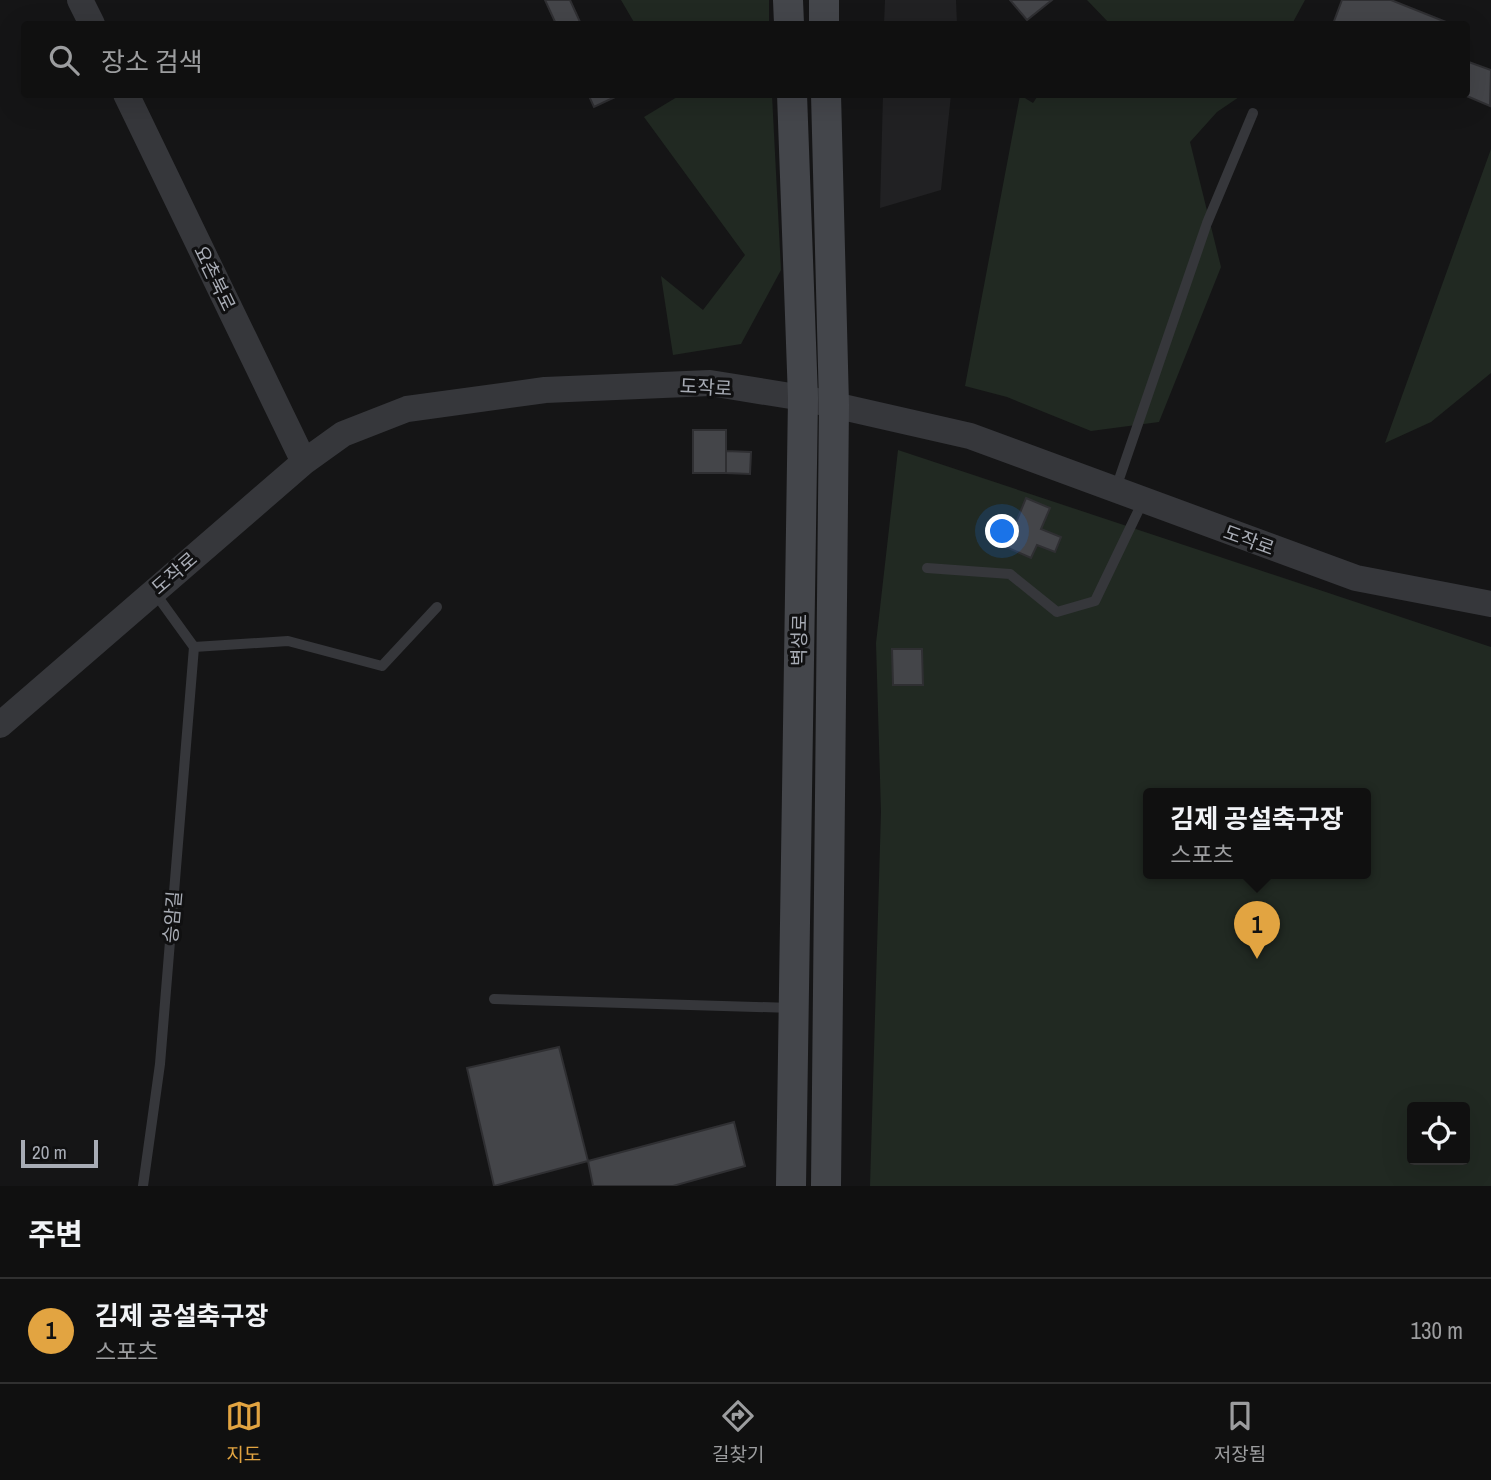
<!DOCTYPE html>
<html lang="ko">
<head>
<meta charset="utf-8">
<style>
	body { margin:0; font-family:"Archivo Narrow","Noto Sans KR",sans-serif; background:#191919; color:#f1f3f6 }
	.controls { position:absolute; right:21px; bottom:21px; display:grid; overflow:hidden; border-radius:7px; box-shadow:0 7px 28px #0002 }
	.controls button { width:63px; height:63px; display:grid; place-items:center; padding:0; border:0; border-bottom:2px solid #303030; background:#101010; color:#f1f3f6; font:35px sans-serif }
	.scale { position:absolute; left:21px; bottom:18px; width:77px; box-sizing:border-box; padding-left:7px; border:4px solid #a8acb5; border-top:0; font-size:19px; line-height:24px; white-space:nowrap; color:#a8acb5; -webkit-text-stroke:5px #101011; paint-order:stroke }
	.you { position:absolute; left:1003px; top:532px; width:24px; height:24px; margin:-18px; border:5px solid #fff; border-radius:50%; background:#1a73e8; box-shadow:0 0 0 10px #1a73e833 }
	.badge { display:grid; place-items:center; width:46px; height:46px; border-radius:50%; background:#e2a441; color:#111; font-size:23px; font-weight:700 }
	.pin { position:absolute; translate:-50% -58px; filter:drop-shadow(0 2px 4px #0008) }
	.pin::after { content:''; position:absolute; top:37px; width:24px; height:21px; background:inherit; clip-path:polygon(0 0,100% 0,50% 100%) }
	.popup { position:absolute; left:1143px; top:788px; width:228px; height:91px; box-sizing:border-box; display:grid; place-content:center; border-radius:7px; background:#101010; filter:drop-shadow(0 2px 5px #0005); font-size:23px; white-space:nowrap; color:#9c9d9f }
	.popup b { font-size:26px; color:#f1f3f6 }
	.popup::after { content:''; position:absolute; left:50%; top:100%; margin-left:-14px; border:14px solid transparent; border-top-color:#101010 }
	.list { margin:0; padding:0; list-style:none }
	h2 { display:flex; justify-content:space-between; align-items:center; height:91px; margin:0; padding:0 28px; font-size:30px }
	h2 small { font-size:23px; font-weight:400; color:#9c9d9f }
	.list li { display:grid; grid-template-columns:46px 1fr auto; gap:21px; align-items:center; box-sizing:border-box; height:105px; padding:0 28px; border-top:2px solid #303030 }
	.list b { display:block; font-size:26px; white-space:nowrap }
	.list p { margin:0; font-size:23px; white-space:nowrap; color:#9c9d9f }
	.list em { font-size:23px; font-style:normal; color:#9c9d9f }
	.icon { flex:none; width:38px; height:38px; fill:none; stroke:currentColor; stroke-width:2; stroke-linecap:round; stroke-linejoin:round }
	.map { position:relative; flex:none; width:1491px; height:1186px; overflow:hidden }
	.search { position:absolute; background:#101010; box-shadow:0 7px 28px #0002; left:21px; right:21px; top:21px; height:77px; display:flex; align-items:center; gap:18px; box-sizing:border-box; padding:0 24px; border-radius:7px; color:#9c9d9f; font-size:26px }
	.sheet { height:196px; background:#101010 }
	nav { display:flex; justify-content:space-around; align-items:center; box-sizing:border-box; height:98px; border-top:2px solid #303030; background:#101010; font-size:19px; color:#9c9d9f }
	nav a { display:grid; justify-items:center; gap:4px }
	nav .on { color:#e2a441 }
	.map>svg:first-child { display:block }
	.built { fill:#212123 }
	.green { fill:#212922; fill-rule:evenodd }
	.building { fill:#444549; stroke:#2f2f32; stroke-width:2 }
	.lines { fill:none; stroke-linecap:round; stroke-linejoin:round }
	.service { stroke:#36373b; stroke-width:10 }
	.tertiary { stroke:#36373b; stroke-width:26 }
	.secondary { stroke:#44464b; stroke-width:30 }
	.labels { text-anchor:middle; stroke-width:6; stroke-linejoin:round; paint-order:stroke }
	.street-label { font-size:19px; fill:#a8acb5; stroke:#101011 }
</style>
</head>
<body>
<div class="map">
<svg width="1491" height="1186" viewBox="0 0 1491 1186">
	<rect width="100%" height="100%" fill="#151516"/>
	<path class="built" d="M 885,0 L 956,0 L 957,24 L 884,24 Z
		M 883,94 L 951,95 L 941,190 L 880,208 Z"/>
	<path class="green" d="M 621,0 L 769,0 L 769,24 L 635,24 Z
		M 1087,0 L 1305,0 L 1292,24 L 1110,24 Z
		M 1039,94 L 1242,95 L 1217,112 L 1190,142 L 1221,267 L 1159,422 L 1091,431 L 1007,397 L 965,386 L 1020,95 L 1033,103 Z
		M 676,95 L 772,95 L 781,270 L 741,344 L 673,355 L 661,276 L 703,310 L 745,255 L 644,117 L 677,97 Z
		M 1491,149 L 1491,373 L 1431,422 L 1385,443 Z
		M 898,450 L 1491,647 L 1491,1186 L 870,1186 L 881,812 L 876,643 ZM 1148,793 L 1366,793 L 1366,873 L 1148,873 ZM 1412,1107 L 1465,1107 L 1465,1160 L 1412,1160 Z"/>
	<path class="building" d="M 545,0 L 570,0 L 581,24 L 556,24 Z
		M 1010,0 L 1052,0 L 1027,20 Z
		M 1342,0 L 1391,0 L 1451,24 L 1333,24 Z
		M 1466,61 L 1491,70 L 1490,106 L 1462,94 L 1466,94 Z
		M 588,94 L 613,94 L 615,97 L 594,107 Z
		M 693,430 L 726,430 L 726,473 L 693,473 Z
		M 726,451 L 751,452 L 750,474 L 726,473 Z
		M 1026,498 L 1050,508 L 1041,529 L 1061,537 L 1055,552 L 1037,545 L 1031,558 L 1006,547 Z
		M 892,649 L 922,649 L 923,685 L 893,685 Z
		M 559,1047 L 588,1161 L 494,1186 L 467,1068 Z
		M 734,1122 L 745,1166 L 673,1186 L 593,1186 L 588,1161 Z"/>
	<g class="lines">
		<path class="service" d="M 1116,488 L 1207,223 L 1253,113
			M 927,568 L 1010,574 L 1057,612 L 1095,601 L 1143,501
			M 155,593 L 194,647 L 288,641 L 382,666 L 437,607
			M 494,999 L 792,1008
			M 143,1186 L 160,1064 L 194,647"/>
		<path class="tertiary" d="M 80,0 L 92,24
			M 126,94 L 304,462
			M 0,725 L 304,462 L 343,434 L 407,409 L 545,390 L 710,383 L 803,398 L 970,436 L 1356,578 L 1491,604"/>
		<path class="secondary" d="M 788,0 L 789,24
			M 824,0 L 824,24
			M 826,94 L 834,405 L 826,1186
			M 791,1186 L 803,398 L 792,94"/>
	</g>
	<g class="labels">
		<g class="street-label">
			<text transform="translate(215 278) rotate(64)" y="7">요촌북로</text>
			<text transform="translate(706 387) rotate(3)" y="7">도작로</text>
			<text transform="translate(1249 540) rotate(20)" y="7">도작로</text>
			<text transform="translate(174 573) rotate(-41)" y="7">도작로</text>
			<text transform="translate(799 640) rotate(-89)" y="7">벽성로</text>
			<text transform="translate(172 917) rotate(-85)" y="7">승암길</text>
		</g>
	</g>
</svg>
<div class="controls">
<button><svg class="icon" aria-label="locate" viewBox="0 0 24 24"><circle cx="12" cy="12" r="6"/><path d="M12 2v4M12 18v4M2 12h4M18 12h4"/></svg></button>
</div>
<div class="scale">20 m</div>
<div class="you"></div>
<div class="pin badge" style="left:1257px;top:959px">1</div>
<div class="popup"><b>김제 공설축구장</b>스포츠</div>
<div class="search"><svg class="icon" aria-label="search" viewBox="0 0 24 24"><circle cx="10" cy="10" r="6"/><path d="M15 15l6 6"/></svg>장소 검색</div>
</div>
<section class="sheet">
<h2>주변<small></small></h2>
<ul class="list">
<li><span class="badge">1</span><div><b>김제 공설축구장</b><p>스포츠</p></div><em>130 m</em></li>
</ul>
</section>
<nav>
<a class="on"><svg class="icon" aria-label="map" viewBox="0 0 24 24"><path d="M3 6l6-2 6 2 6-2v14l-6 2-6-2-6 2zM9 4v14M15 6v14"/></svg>지도</a>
<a><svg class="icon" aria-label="directions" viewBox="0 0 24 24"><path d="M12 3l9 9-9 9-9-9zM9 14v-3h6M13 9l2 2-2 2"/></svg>길찾기</a>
<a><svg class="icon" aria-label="saved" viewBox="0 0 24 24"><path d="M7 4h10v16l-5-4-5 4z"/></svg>저장됨</a>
</nav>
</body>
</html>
